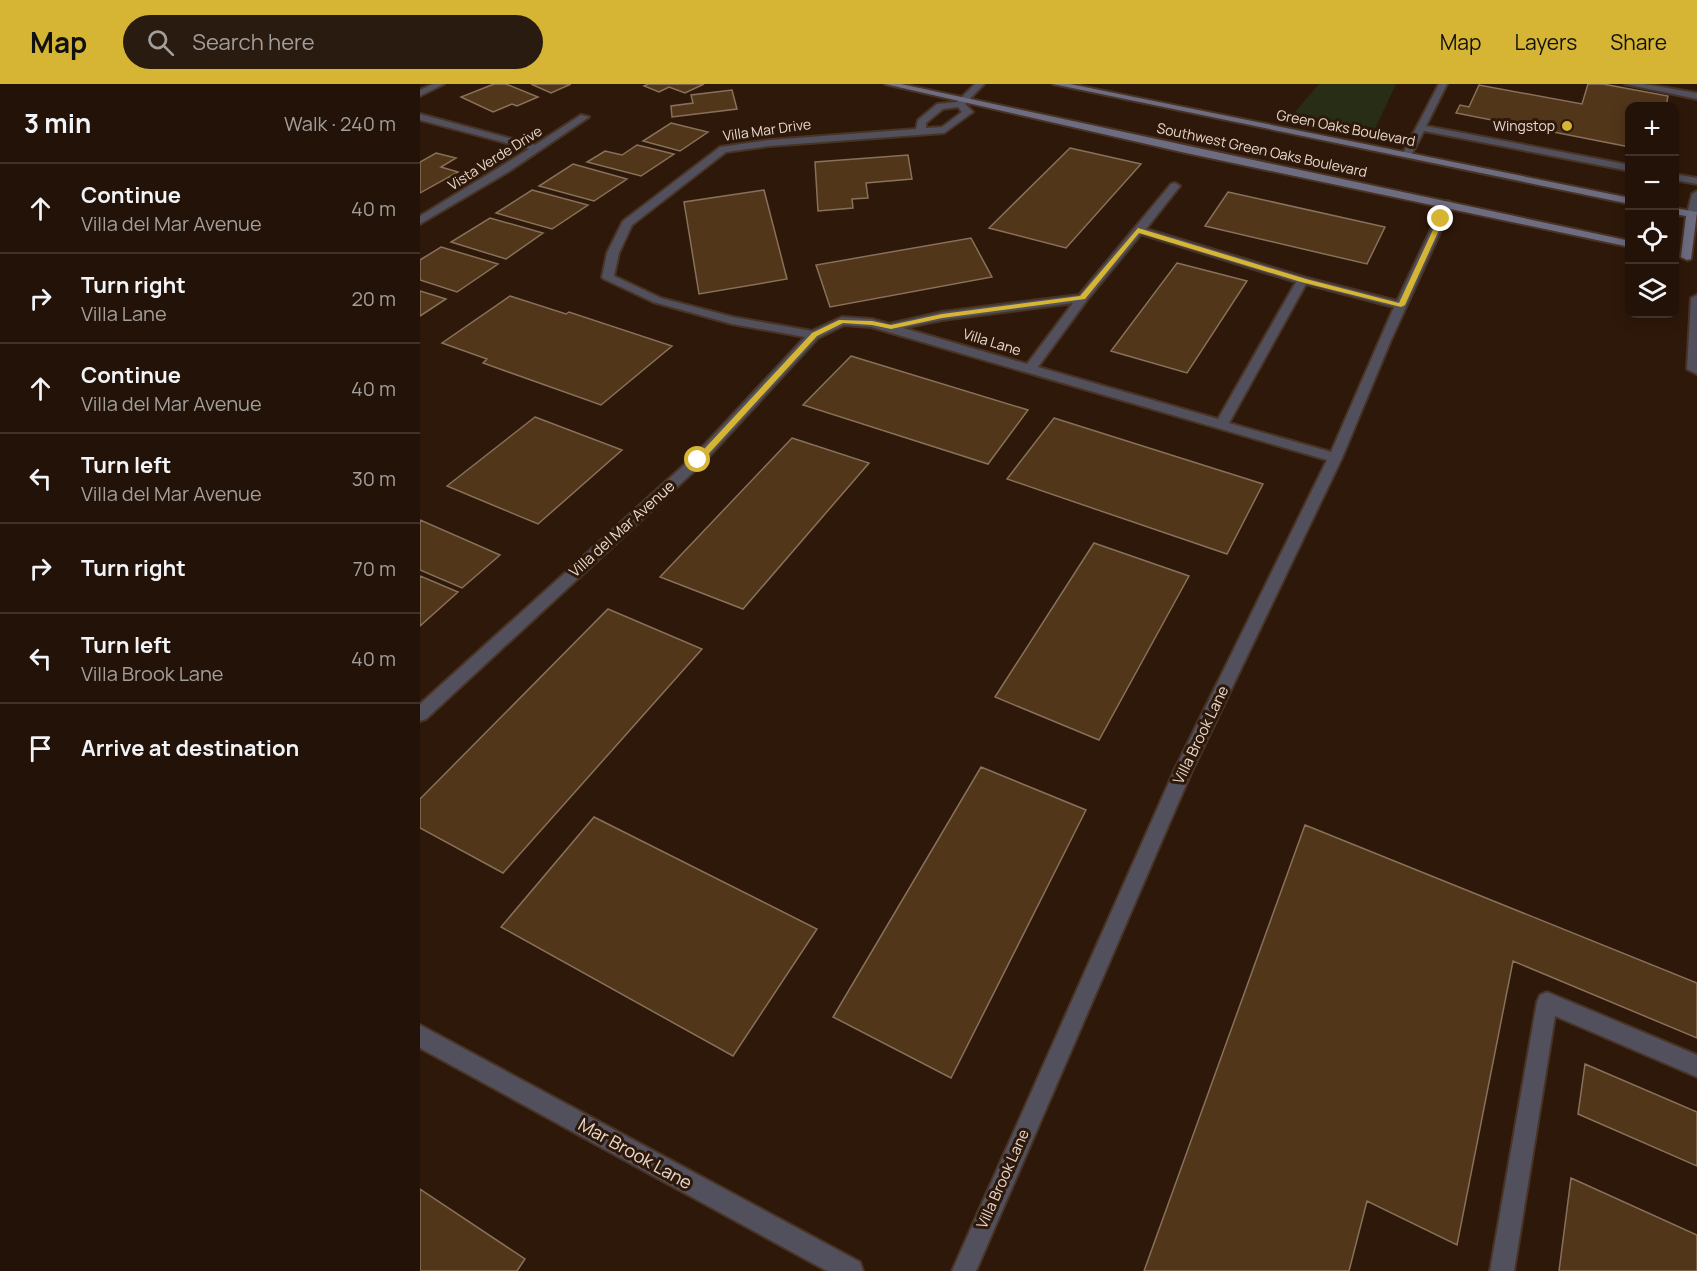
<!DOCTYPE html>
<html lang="en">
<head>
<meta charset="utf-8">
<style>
	body { margin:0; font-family:Manrope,sans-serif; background:#2a1b11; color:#f1f3f6 }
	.controls { position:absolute; right:18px; top:18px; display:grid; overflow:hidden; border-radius:12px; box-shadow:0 3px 15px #0003 }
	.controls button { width:54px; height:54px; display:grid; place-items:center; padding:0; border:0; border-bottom:2px solid #3f3228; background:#221207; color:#f1f3f6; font:30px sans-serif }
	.stop { position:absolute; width:18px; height:18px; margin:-14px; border:4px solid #d6b534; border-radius:50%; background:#fff }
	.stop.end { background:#d6b534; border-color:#fff; box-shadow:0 2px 6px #0008 }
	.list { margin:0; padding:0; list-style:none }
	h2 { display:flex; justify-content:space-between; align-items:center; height:78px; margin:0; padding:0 24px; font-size:26px }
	h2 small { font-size:20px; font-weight:400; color:#a29e9b }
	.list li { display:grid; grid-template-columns:39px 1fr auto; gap:18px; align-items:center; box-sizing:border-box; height:90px; padding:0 24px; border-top:2px solid #3f3228 }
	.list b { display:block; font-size:22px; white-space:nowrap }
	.list p { margin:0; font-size:20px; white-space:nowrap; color:#a29e9b }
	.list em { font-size:20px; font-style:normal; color:#a29e9b }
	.icon { flex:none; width:33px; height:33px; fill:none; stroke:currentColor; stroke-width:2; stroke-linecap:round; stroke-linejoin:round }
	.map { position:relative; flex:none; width:1277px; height:1187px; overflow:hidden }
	header { display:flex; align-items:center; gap:36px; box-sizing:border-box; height:84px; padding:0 30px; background:#d6b534; color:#111 }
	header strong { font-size:28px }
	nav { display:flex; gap:33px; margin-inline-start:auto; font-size:21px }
	.search { width:420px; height:54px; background:#2a1b11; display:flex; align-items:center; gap:15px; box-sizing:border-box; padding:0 21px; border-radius:33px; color:#a29e9b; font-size:22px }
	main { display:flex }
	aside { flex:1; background:#221207 }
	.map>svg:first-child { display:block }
	.green { fill:#282d16 }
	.building { fill:#51361a; stroke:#88715b; stroke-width:1.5 }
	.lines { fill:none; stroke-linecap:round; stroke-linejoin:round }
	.service-casing { stroke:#483325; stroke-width:4 }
	.minor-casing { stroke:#483325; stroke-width:4 }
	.secondary-casing { stroke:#483325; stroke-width:4 }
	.service { fill:#51505c; fill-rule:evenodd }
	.minor { fill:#51505c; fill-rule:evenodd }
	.secondary { fill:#6e6c80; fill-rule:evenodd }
	.route { fill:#d6b534 }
	.poi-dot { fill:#d6b534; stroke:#2e1809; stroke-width:2 }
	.labels { text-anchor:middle; stroke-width:6; stroke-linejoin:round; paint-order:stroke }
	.far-poi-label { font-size:14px; fill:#e8d8cf; stroke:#2e1809; text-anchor:end }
	.far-street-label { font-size:14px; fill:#e8d8cf; stroke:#2e1809 }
	.street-label { font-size:15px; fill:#e8d8cf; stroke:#2e1809 }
	.near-street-label { font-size:18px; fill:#e8d8cf; stroke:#2e1809 }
</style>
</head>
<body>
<header>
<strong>Map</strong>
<div class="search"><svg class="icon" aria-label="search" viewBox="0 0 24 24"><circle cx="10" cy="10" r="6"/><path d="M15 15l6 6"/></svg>Search here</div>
<nav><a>Map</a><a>Layers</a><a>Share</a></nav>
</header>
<main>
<aside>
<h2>3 min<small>Walk · 240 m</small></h2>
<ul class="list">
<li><svg class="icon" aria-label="ahead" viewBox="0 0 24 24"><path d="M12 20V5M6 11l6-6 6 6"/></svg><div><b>Continue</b><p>Villa del Mar Avenue</p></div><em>40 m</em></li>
<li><svg class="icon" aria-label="right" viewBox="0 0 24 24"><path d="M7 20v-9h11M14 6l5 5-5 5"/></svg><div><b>Turn right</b><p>Villa Lane</p></div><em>20 m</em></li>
<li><svg class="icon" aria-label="ahead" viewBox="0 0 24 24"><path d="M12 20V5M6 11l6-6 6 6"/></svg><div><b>Continue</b><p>Villa del Mar Avenue</p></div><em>40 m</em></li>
<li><svg class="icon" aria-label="left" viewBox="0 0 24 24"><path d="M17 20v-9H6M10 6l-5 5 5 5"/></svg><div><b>Turn left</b><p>Villa del Mar Avenue</p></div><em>30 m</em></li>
<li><svg class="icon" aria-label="right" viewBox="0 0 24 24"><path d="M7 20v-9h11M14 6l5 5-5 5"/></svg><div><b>Turn right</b></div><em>70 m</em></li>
<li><svg class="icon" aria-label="left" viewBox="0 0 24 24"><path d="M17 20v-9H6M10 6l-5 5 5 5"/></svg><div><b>Turn left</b><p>Villa Brook Lane</p></div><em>40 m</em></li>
<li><svg class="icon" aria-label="arrive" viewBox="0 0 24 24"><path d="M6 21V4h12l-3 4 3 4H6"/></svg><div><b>Arrive at destination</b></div></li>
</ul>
</aside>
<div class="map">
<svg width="1277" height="1187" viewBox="0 0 1277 1187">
	<rect width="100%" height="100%" fill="#2e1809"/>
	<path class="green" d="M 899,0 L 976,0 L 952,51 L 871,33 Z"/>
	<path class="building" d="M 74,0 L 86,0 L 118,13 L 97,22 L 92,20 L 73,28 L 41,13 Z
		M 111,0 L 151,0 L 131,9 Z
		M 228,0 L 284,0 L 265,9 L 249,3 L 239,8 L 224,2 Z
		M 1168,0 L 1183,0 L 1248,12 L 1246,22 L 1210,22 L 1210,63 L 1036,29 L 1040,21 L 1049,23 L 1059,1 L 1162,20 Z
		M 312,6 L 317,25 L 252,33 L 251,22 L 273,19 L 271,11 Z
		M 251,39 L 288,48 L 260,67 L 223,57 Z
		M 217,61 L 254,70 L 221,92 L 167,78 L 185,67 L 202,71 Z
		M 650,64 L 721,80 L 646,164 L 569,144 Z
		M 16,69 L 36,74 L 21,83 L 38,88 L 0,109 L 0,78 Z
		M 488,71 L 492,95 L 446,99 L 448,114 L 432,115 L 433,124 L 398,127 L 395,78 Z
		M 153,80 L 207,95 L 174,117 L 119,102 Z
		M 112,106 L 168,121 L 132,145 L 76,129 Z
		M 344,106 L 367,195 L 279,210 L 264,118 Z
		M 808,108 L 965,143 L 947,180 L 785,142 Z
		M 70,134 L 123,149 L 86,175 L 31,158 Z
		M 551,154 L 572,193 L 410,223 L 396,181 Z
		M 21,163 L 78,180 L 37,208 L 0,196 L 0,176 Z
		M 757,179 L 827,197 L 767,289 L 691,267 Z
		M 0,207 L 26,215 L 0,232 Z
		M 90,212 L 146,230 L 149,228 L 252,262 L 181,321 L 63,279 L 67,275 L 22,259 Z
		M 431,272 L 608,326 L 568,380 L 383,321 Z
		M 115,333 L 202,366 L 118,440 L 27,402 Z
		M 634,334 L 843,400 L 807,470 L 587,395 Z
		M 372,354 L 449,379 L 323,525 L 240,493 Z
		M 0,436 L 80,471 L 42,504 L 0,486 Z
		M 674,459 L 769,492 L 679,656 L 575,613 Z
		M 0,492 L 38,508 L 0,542 Z
		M 188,525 L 282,565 L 83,789 L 0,744 L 0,715 Z
		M 561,683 L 666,726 L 531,994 L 413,933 Z
		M 174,733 L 397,845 L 313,972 L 81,843 Z
		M 885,741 L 1277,899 L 1277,954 L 1093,877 L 1037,1161 L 947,1117 L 929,1187 L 724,1187 Z
		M 1165,980 L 1277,1028 L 1277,1082 L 1158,1030 Z
		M 1151,1094 L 1277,1151 L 1277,1187 L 1139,1187 Z
		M 0,1105 L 105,1175 L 97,1187 L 0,1187 Z"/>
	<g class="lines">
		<g class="service-casing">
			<path id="service" d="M 555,0 L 564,0 L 545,20 L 553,28 L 524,49 L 349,62 L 306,68 L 212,141 L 199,169 L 194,192 L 241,214 L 313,233 L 392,247 L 422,233 L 452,235 L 469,240 L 522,228 L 659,211 L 751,100 L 755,99 L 760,102 L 726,145 L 887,194 L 977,217 L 1023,120 L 1028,117 L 1033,120 L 971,256 L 922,374 L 772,687 L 556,1187 L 532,1187 L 754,687 L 907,376 L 451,243 L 424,241 L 398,254 L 283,379 L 6,635 L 0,637 L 0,620 L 273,373 L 385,253 L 312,240 L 233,218 L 184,195 L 182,193 L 187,169 L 203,137 L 300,63 L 349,56 L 496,45 L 498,36 L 517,20 L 537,18 ZM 538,23 L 542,28 L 522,43 L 506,44 L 506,39 L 523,25 ZM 721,150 L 876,198 L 798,335 L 618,283 L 667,216 ZM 886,200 L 974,223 L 911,368 L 809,339 ZM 653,219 L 607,280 L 483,244 L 522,236 Z
				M 1019,0 L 1027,0 L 1006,42 L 1210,81 L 1210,87 L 1004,47 L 990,73 L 984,73 L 982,71 Z
				M 1205,0 L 1224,0 L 1277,9 L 1277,15 Z
				M 1254,90 L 1277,94 L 1277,100 L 1254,96 Z
				M 1277,107 L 1277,130 L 1268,132 L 1267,130 L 1272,110 Z
				M 1277,211 L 1277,290 L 1267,285 L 1271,214 Z
				M 1127,908 L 1277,971 L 1277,993 L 1135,932 L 1094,1187 L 1070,1187 L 1117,918 L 1120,911 Z
				M 0,941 L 440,1178 L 443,1187 L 407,1187 L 0,964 Z"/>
		</g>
		<g class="minor-casing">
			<path id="minor" d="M 13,0 L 24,0 L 0,12 L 0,6 Z
				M 0,30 L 115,61 L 161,31 L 169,33 L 88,88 L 0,140 L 0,132 L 109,65 L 0,36 Z"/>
		</g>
		<g class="secondary-casing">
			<path id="secondary" d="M 465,0 L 481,0 L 1210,157 L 1210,163 L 766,69 Z
				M 633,0 L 650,0 L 1210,114 L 1210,120 Z
				M 1254,124 L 1277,128 L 1271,175 L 1267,176 L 1261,173 L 1266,132 L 1254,130 Z"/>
		</g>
		<use href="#service" class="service"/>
		<use href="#minor" class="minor"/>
		<use href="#secondary" class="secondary"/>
	</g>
	<path class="route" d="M 1021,133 L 1024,135 L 985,221 L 981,223 L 881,198 L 719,149 L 665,215 L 522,234 L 471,245 L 452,241 L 423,239 L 397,252 L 281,378 L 274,376 L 392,249 L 419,236 L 452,237 L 471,241 L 522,230 L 660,212 L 718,144 L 886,195 L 979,219 L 1018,135 Z"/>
	<circle class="poi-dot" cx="1147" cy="42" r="6"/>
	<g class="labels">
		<g class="far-poi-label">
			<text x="1135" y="47">Wingstop</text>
		</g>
		<g class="far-street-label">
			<text transform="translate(926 44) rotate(11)" y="5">Green Oaks Boulevard</text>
			<text transform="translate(347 46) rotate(-8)" y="5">Villa Mar Drive</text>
			<text transform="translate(842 66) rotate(12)" y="5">Southwest Green Oaks Boulevard</text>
			<text transform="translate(75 74) rotate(-32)" y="5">Vista Verde Drive</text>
			<text transform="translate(572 258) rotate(17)" y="5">Villa Lane</text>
		</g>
		<g class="street-label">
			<text transform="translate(202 445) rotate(-42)" y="5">Villa del Mar Avenue</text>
			<text transform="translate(781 651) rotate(-64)" y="5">Villa Brook Lane</text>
			<text transform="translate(583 1095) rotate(-66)" y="5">Villa Brook Lane</text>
		</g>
		<g class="near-street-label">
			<text transform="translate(215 1070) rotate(29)" y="6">Mar Brook Lane</text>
		</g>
	</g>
</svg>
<div class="controls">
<button>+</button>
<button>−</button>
<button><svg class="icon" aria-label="locate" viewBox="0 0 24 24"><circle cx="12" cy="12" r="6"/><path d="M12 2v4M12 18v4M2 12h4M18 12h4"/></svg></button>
<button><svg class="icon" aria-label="layers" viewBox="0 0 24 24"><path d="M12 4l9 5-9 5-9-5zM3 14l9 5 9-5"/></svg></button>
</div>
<div class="stop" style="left:278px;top:376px"></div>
<div class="stop end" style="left:1021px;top:135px"></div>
</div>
</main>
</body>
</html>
